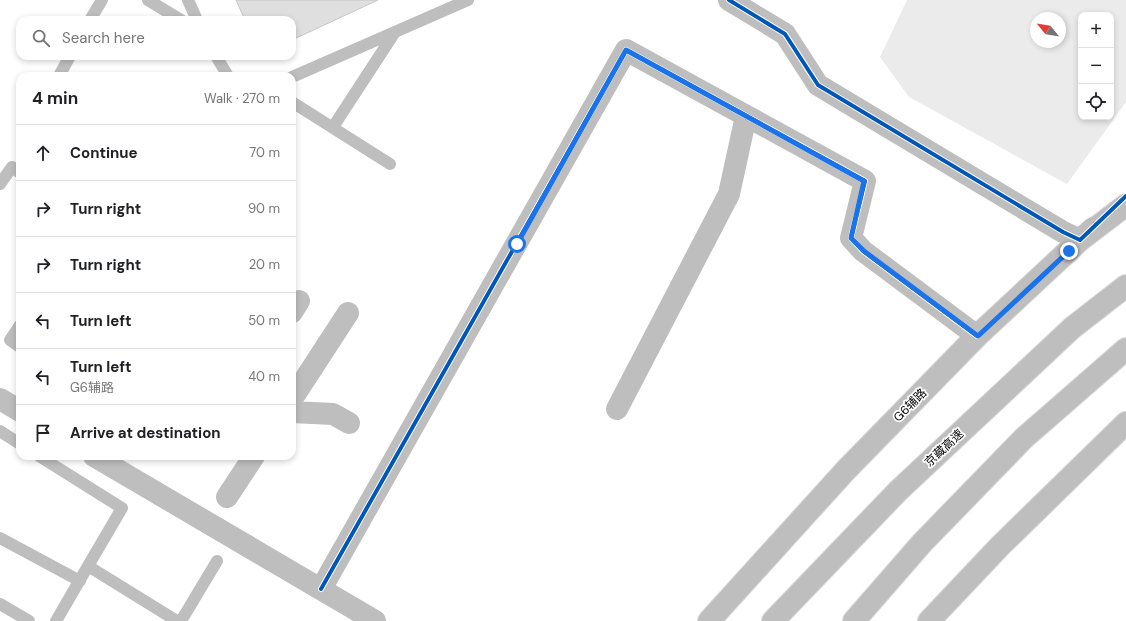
<!DOCTYPE html>
<html lang="en">
<head>
<meta charset="utf-8">
<style>
	body { margin:0; font-family:"DM Sans","Noto Sans SC",sans-serif; background:#f2f2f2; color:#202124 }
	.controls { position:absolute; right:12px; top:12px; display:grid; overflow:hidden; border-radius:8px; box-shadow:0 2px 6px #0003 }
	.controls button { width:36px; height:36px; display:grid; place-items:center; padding:0; border:0; border-bottom:1px solid #e0e0e0; background:#fff; color:#202124; font:20px sans-serif }
	.compass { position:absolute; left:1030px; top:12px; width:36px; height:36px; border-radius:50%; background:#fff; box-shadow:0 2px 6px #0003; rotate:300deg }
	.stop { position:absolute; width:12px; height:12px; margin:-9px; border:3px solid #1a73e8; border-radius:50%; background:#fff }
	.stop.end { background:#1a73e8; border-color:#fff; box-shadow:0 1px 4px #0008 }
	.list { margin:0; padding:0; list-style:none }
	h2 { display:flex; justify-content:space-between; align-items:center; height:52px; margin:0; padding:0 16px; font-size:17px }
	h2 small { font-size:13px; font-weight:400; color:#757577 }
	.list li { display:grid; grid-template-columns:26px 1fr auto; gap:12px; align-items:center; box-sizing:border-box; height:56px; padding:0 16px; border-top:1px solid #e0e0e0 }
	.list b { display:block; font-size:15px; white-space:nowrap }
	.list p { margin:0; font-size:13px; white-space:nowrap; color:#757577 }
	.list em { font-size:13px; font-style:normal; color:#757577 }
	.icon { flex:none; width:22px; height:22px; fill:none; stroke:currentColor; stroke-width:2; stroke-linecap:round; stroke-linejoin:round }
	.map { position:relative; flex:none; width:1126px; height:621px; overflow:hidden }
	.search { position:absolute; background:#fff; box-shadow:0 2px 6px #0003; left:16px; top:16px; width:280px; height:44px; display:flex; align-items:center; gap:10px; box-sizing:border-box; padding:0 14px; border-radius:12px; color:#757577; font-size:15px }
	.panel { position:absolute; background:#fff; box-shadow:0 2px 6px #0003; left:16px; top:72px; width:280px; height:388px; border-radius:12px }
	.map>svg:first-child { display:block }
	.green { fill:#ebebeb; fill-rule:evenodd }
	.building { fill:#dfdfdf; stroke:#c6c6c6 }
	.lines { fill:none; stroke-linecap:round; stroke-linejoin:round }
	.primary-casing { stroke:#dbdbdb; stroke-width:24 }
	.motorway-casing { stroke:#dbdbdb; stroke-width:24 }
	.service { stroke:#bebebe; stroke-width:12 }
	.minor { stroke:#bebebe; stroke-width:22 }
	.primary { stroke:#bebebe; stroke-width:22 }
	.motorway { stroke:#bebebe; stroke-width:22 }
	.cycleway-casing { stroke:#fff; stroke-width:6 }
	.cycleway { stroke:#0057b8; stroke-width:4 }
	.route { stroke:#1a73e8; stroke-width:5 }
	.labels { text-anchor:middle; stroke-width:3.5; stroke-linejoin:round; paint-order:stroke }
	.street-label { font-size:12px; fill:#000; stroke:#fff }
</style>
</head>
<body>
<div class="map">
<svg width="1126" height="621" viewBox="0 0 1126 621">
	<rect width="100%" height="100%" fill="#fff"/>
	<path class="green" d="M 907,0 L 1126,0 L 1126,102 L 1067,184 L 909,97 L 880,57 ZM 1081,15 L 1111,15 L 1111,117 L 1081,117 ZM 1036,18 L 1060,18 L 1060,42 L 1036,42 Z"/>
	<path class="building" d="M 236,0 L 378,0 L 292,40 L 292,20 L 245,20 Z"/>
	<g class="lines">
		<g class="primary-casing">
			<path id="primary" d="M 709,621 L 846,470 L 977,336 L 1080,240 L 1126,205
				M 929,621 L 1000,546 L 1126,423"/>
		</g>
		<g class="motorway-casing">
			<path id="motorway" d="M 773,621 L 898,491 L 1072,328 L 1126,286
				M 854,621 L 922,543 L 1024,438 L 1126,349"/>
		</g>
		<path class="service" d="M 148,0 L 181,20
			M 188,0 L 197,20
			M 90,20 L 102,0
			M 216,56 L 228,76
			M 59,76 L 70,56
			M 292,77 L 468,0
			M 292,102 L 390,164
			M 333,127 L 395,32
			M 0,184 L 12,167 L 20,173
			M 20,325 L 10,340 L 20,347
			M 0,431 L 20,444
			M 39,456 L 122,508 L 88,566
			M 0,538 L 80,581
			M 0,604 L 29,621
			M 56,621 L 88,566 L 177,621
			M 181,621 L 217,561"/>
		<path class="minor" d="M 729,0 L 785,34 L 818,85 L 1063,232 L 1080,240 L 1093,228
			M 292,312 L 299,301
			M 0,399 L 20,411
			M 292,399 L 348,313
			M 617,409 L 729,194 L 746,116
			M 292,412 L 333,414 L 349,423
			M 94,456 L 375,621
			M 227,497 L 254,456
			M 321,589 L 626,50 L 865,181 L 851,238 L 863,251 L 977,336"/>
		<use href="#primary" class="primary"/>
		<use href="#motorway" class="motorway"/>
		<g class="cycleway-casing">
			<path id="cycleway" d="M 729,0 L 785,34 L 818,85 L 1063,232 L 1080,240 L 1126,196
				M 321,589 L 626,50 L 865,181 L 851,238 L 863,251 L 977,336"/>
		</g>
		<use href="#cycleway" class="cycleway"/>
	</g>
	<g class="lines">
		<path class="route" d="M 517,244 L 626,50 L 864,181 L 851,238 L 864,251 L 978,336 L 1069,251"/>
	</g>
	<g class="labels">
		<g class="street-label">
			<text transform="translate(910 405) rotate(-45)" y="4">G6辅路</text>
			<text transform="translate(944 448) rotate(-43)" y="4">京藏高速</text>
		</g>
	</g>
</svg>
<div class="controls">
<button>+</button>
<button>−</button>
<button><svg class="icon" aria-label="locate" viewBox="0 0 24 24"><circle cx="12" cy="12" r="6"/><path d="M12 2v4M12 18v4M2 12h4M18 12h4"/></svg></button>
</div>
<svg class="compass" viewBox="-18 -18 36 36"><path d="M0-13l5 13h-10z" fill="#e53935"/><path d="M0 13l5-13h-10z" fill="#757577"/></svg>
<div class="stop" style="left:517px;top:244px"></div>
<div class="stop end" style="left:1069px;top:251px"></div>
<div class="search"><svg class="icon" aria-label="search" viewBox="0 0 24 24"><circle cx="10" cy="10" r="6"/><path d="M15 15l6 6"/></svg>Search here</div>
<section class="panel">
<h2>4 min<small>Walk · 270 m</small></h2>
<ul class="list">
<li><svg class="icon" aria-label="ahead" viewBox="0 0 24 24"><path d="M12 20V5M6 11l6-6 6 6"/></svg><div><b>Continue</b></div><em>70 m</em></li>
<li><svg class="icon" aria-label="right" viewBox="0 0 24 24"><path d="M7 20v-9h11M14 6l5 5-5 5"/></svg><div><b>Turn right</b></div><em>90 m</em></li>
<li><svg class="icon" aria-label="right" viewBox="0 0 24 24"><path d="M7 20v-9h11M14 6l5 5-5 5"/></svg><div><b>Turn right</b></div><em>20 m</em></li>
<li><svg class="icon" aria-label="left" viewBox="0 0 24 24"><path d="M17 20v-9H6M10 6l-5 5 5 5"/></svg><div><b>Turn left</b></div><em>50 m</em></li>
<li><svg class="icon" aria-label="left" viewBox="0 0 24 24"><path d="M17 20v-9H6M10 6l-5 5 5 5"/></svg><div><b>Turn left</b><p>G6辅路</p></div><em>40 m</em></li>
<li><svg class="icon" aria-label="arrive" viewBox="0 0 24 24"><path d="M6 21V4h12l-3 4 3 4H6"/></svg><div><b>Arrive at destination</b></div></li>
</ul>
</section>
</div>
</body>
</html>
